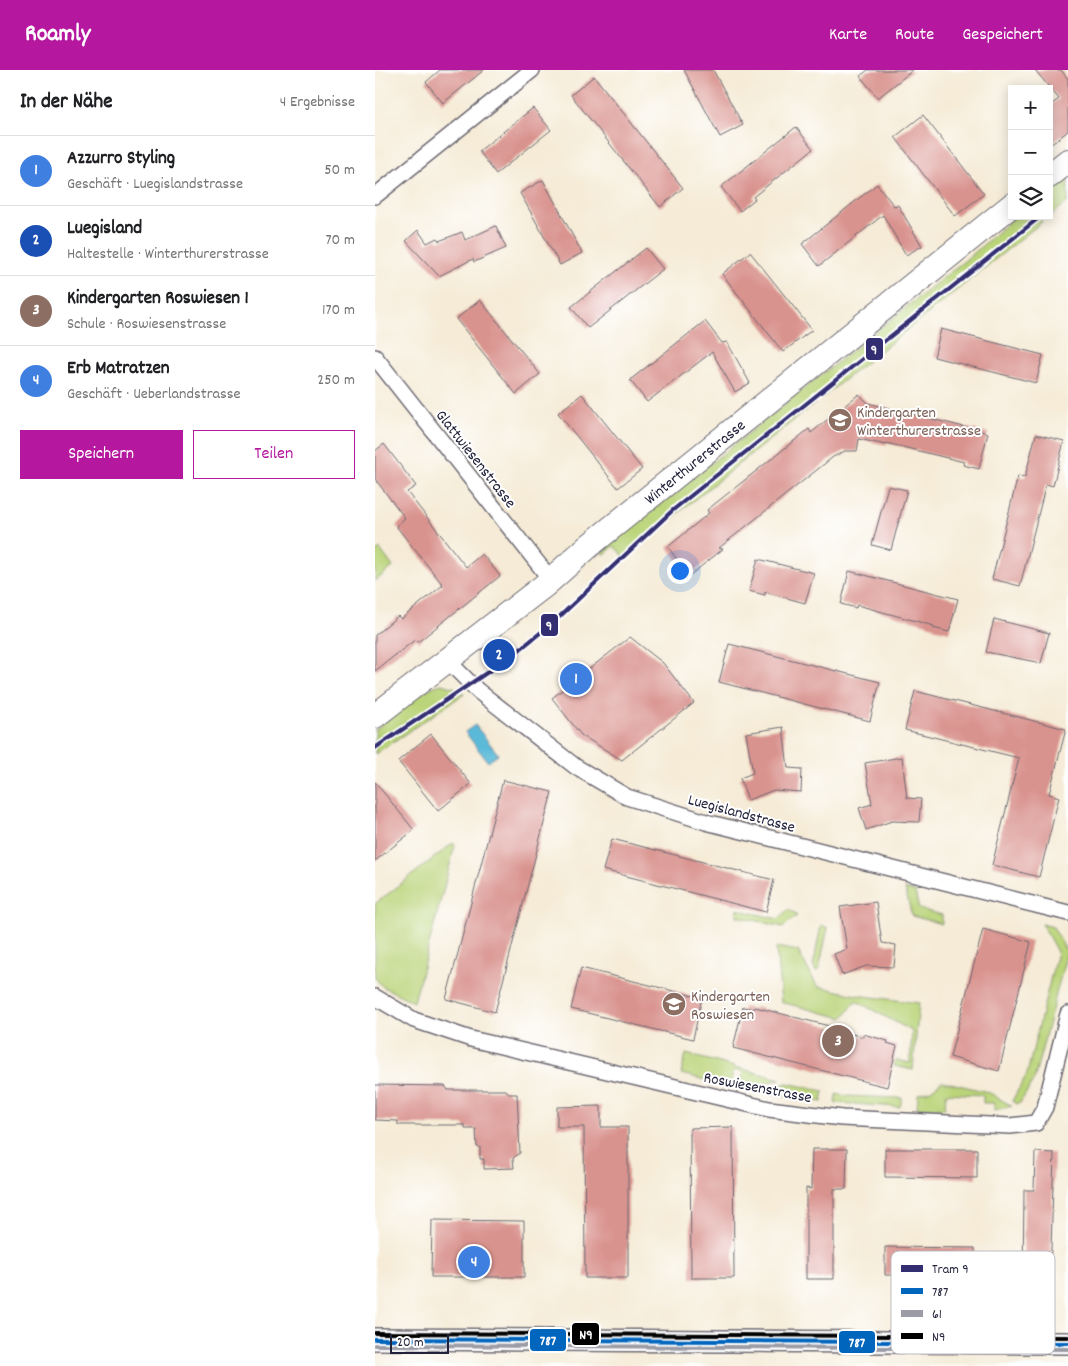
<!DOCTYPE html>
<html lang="de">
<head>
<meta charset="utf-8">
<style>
	body { margin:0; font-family:Dekko,sans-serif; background:#f2f2f2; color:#202124 }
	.controls { position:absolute; right:15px; top:15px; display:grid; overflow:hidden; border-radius:0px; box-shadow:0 2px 12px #0003 }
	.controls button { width:45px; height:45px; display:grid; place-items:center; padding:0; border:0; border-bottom:1px solid #e0e0e0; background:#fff; color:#202124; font:25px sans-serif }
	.scale { position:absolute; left:15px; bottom:12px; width:59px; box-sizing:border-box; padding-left:5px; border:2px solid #22223b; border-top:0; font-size:14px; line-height:18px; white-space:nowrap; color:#22223b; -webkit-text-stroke:4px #fff; paint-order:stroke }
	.you { position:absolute; left:304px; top:500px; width:18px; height:18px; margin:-12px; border:4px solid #fff; border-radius:50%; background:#1a73e8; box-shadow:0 0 0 8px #1a73e833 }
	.badge { display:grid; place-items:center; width:32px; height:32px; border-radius:50%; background:#b5179e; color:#fff; font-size:16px; font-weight:700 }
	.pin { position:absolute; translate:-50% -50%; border:2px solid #fff; box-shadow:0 1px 5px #0006 }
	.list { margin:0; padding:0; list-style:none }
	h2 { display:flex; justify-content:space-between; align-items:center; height:65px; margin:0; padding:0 20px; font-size:21px }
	h2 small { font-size:16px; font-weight:400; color:#757577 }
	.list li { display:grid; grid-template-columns:32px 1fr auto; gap:15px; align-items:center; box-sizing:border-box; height:70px; padding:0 20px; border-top:1px solid #e0e0e0 }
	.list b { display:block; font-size:19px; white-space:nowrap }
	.list p { margin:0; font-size:16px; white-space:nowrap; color:#757577 }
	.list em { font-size:16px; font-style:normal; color:#757577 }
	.actions { display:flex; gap:10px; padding:15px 20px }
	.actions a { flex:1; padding:11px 0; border:1px solid #b5179e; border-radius:0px; text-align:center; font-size:18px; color:#b5179e }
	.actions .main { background:#b5179e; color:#fff }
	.icon { flex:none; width:28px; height:28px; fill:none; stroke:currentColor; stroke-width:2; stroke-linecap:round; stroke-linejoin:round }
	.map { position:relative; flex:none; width:693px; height:1296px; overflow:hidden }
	header { display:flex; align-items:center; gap:30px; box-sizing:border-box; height:70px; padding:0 25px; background:#b5179e; color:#fff }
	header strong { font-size:24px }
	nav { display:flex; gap:28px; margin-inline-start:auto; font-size:18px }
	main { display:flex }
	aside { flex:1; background:#fff }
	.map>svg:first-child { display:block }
	.green { fill:#bad479; stroke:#6e7b5a }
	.water { fill:#5bbad9; stroke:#3e6e8a }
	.building { fill:#d9938e }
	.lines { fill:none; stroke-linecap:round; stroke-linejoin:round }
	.street-casing { stroke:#6c6871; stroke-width:18 }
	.secondary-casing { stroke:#6c6871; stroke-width:24 }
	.primary-casing { stroke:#6c6871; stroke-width:26 }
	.street { stroke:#fff; stroke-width:15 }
	.secondary { stroke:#fff; stroke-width:21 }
	.primary { stroke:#fff; stroke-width:24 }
	.bus-1-casing { stroke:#fff; stroke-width:8 }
	.bus-2-casing { stroke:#fff; stroke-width:8 }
	.bus-3-casing { stroke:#fff; stroke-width:8 }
	.bus-1 { stroke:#0065bd; stroke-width:4 }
	.bus-2 { stroke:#9c9ca7; stroke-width:4 }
	.bus-3 { stroke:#000; stroke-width:4 }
	.tram-1-casing { stroke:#fff; stroke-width:8 }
	.tram-1 { stroke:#322e71; stroke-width:4 }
	.labels { text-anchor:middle; stroke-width:4; stroke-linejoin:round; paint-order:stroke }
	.education-label { font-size:16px; fill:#785e54; stroke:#fff; text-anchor:start }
	.street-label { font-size:16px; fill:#22223b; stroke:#fff }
	.key { fill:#fff; stroke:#bdbdc4; stroke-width:1 }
	.key-label { font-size:14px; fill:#22223b }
	.line-badge { stroke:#fff; stroke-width:2 }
	.badge-label { font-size:14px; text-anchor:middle; font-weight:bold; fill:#fff }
</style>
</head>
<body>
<header>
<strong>Roamly</strong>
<nav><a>Karte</a><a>Route</a><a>Gespeichert</a></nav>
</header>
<main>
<aside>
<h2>In der Nähe<small>4 Ergebnisse</small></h2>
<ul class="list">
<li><span class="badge" style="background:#3f7fe0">1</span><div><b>Azzurro Styling</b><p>Geschäft · Luegislandstrasse</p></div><em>50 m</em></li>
<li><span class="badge" style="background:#1a4fb4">2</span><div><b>Luegisland</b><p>Haltestelle · Winterthurerstrasse</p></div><em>70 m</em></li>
<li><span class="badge" style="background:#8d6e63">3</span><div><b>Kindergarten Roswiesen 1</b><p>Schule · Roswiesenstrasse</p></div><em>170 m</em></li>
<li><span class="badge" style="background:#3f7fe0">4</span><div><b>Erb Matratzen</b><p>Geschäft · Ueberlandstrasse</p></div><em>250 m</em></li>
</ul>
<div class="actions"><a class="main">Speichern</a><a>Teilen</a></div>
</aside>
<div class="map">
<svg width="693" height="1296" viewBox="0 0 693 1296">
	<rect width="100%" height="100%" fill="#fff"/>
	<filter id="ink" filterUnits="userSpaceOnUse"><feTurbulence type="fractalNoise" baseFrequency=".02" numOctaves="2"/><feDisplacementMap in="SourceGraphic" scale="10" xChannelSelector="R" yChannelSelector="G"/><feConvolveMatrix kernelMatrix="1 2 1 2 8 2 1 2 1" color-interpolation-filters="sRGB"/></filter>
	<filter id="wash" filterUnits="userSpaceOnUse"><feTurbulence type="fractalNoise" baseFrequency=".0096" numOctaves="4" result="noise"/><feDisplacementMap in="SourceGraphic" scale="20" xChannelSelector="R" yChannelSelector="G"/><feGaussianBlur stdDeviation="1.12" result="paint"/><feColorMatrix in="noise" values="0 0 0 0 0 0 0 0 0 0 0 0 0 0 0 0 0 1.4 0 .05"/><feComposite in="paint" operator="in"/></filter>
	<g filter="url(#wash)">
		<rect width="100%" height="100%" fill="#f5ebd6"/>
		<path class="green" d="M 693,106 L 693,132 L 675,146 L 674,119 Z
			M 640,146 L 662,146 L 667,152 L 315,433 L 251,489 L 239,476 L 229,485 L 226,481 L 599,183 Z
			M 5,479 L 18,497 L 0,511 L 0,483 Z
			M 67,614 L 81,618 L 89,624 L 0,684 L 0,660 C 18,646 46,618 67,614 Z
			M 78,773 L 80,775 L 39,932 L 8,917 L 0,908 L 0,834 Z
			M 530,819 L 540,822 L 544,839 L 567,845 L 567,854 L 537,846 Z
			M 362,839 L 403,849 L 414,839 L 422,846 L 408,857 L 362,846 Z
			M 667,854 L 678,857 L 692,882 L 659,1010 L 645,1033 L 642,1034 L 637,1031 L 652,1004 L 682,882 Z
			M 446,855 L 453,858 L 444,899 L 441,902 L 438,896 Z
			M 401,877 L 423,881 L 442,916 L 481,925 L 544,933 L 538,1000 L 519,996 L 521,990 L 535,993 L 537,961 L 481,931 L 468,948 L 406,932 Z
			M 311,984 L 405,1009 L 372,1019 L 364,1018 L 368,1002 L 359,1000 L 355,1016 L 306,1004 Z
			M 567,1011 L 613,1022 L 637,1036 L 619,1040 L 619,1033 L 608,1033 L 608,1025 L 571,1023 L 570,1038 L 542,1038 L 543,1024 L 556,1020 Z
			M 412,1013 L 449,1021 L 447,1032 L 386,1022 Z
			M 462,1024 L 471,1026 L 527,1028 L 525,1037 L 460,1033 Z"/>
		<path class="water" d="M 100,655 L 123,684 L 113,692 L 90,662 Z"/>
		<g id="blocks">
			<path class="building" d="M 65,0 L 109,0 L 68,33 L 51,12 Z
				M 309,0 L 338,0 L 368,55 L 345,67 Z
				M 493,0 L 538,0 L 503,28 L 485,6 Z
				M 660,0 L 686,0 L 693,9 L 693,61 L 674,76 L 674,36 L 684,29 Z
				M 219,6 L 308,118 L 285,137 L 196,25 Z
				M 158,38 L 176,60 L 121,104 L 104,81 Z
				M 548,45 L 609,124 L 580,146 L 520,67 Z
				M 421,57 L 438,79 L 378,127 L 380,129 L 365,141 L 346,117 Z
				M 168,110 L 207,183 L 185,195 L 145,123 Z
				M 502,114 L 519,136 L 523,135 L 547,176 L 531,185 L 508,145 L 444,196 L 427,174 Z
				M 121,156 L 131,178 L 99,192 L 98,189 L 64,206 L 31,171 L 43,160 L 52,173 L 62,168 L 64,171 L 87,162 L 90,170 Z
				M 271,178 L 288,199 L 213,258 L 196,237 Z
				M 375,182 L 437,260 L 408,282 L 347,204 Z
				M 105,230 L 165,304 L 141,324 L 81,249 Z
				M 330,251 L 347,273 L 352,272 L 375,313 L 360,322 L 337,282 L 272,332 L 255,310 Z
				M 566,259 L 668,285 L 661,313 L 559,287 Z
				M 207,324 L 267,399 L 243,418 L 183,343 Z
				M 484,324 L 493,333 L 613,363 L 604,399 L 588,395 L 589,392 L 511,373 L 511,375 L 484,369 L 482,381 L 470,381 L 458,387 L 344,478 L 348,479 L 314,506 L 293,477 L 334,443 L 332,440 L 434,359 L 436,363 Z
				M 661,364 L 689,371 L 678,416 L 671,414 L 645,516 L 617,509 L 643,406 L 650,407 Z
				M 9,374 L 41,416 L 32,422 L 91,497 L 107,484 L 125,506 L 43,572 L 41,569 L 0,601 L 0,565 L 23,546 L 26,549 L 68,515 L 21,456 L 30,448 L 0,409 L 0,381 Z
				M 513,416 L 532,420 L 516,480 L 497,475 Z
				M 383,489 L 439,503 L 430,533 L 390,522 L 390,525 L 374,521 Z
				M 474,501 L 583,529 L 574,562 L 558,558 L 559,556 L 482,535 L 481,538 L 466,534 Z
				M 619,549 L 674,563 L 666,593 L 611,582 Z
				M 255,567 L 288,593 L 319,633 L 247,690 L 206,665 L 177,628 Z
				M 354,574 L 505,612 L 495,651 L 344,612 Z
				M 540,621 L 691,659 L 674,724 L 684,727 L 664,807 L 617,795 L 644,688 L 530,660 Z
				M 408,657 L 413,698 L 427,699 L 426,722 L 399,720 L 373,730 L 365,708 L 378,703 L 371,663 Z
				M 56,664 L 96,714 L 63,741 L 23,691 Z
				M 527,687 L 532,728 L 546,729 L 544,752 L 517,751 L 491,760 L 484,738 L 497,734 L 490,693 Z
				M 128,710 L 177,722 L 120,942 L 71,929 Z
				M 0,712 L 39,760 L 0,791 Z
				M 237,769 L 399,810 L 391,842 L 228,800 Z
				M 501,832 L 507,873 L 521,875 L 519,897 L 491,896 L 467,905 L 459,884 L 472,879 L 465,837 Z
				M 608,859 L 656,872 L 624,1001 L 575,987 Z
				M 206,898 L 327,928 L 318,969 L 196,939 Z
				M 368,937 L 379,939 L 380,937 L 458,957 L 458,959 L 488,967 L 488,964 L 513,971 L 512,973 L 522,976 L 512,1017 L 358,978 Z
				M 0,1015 L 70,1016 L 73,1020 L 131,1020 L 134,1024 L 142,1024 L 145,1083 L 138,1088 L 139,1098 L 109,1099 L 109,1089 L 105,1089 L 105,1077 L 102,1077 L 101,1059 L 90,1059 L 90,1055 L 23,1055 L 23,1051 L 0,1050 Z
				M 226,1036 L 226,1057 L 253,1057 L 253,1208 L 210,1208 L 209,1057 L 182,1057 L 182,1037 Z
				M 358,1057 L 359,1208 L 316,1208 L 315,1058 Z
				M 437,1079 L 472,1079 L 471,1119 L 459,1119 L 459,1209 L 431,1209 L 431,1118 L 436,1119 Z
				M 510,1079 L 602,1079 L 602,1108 L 510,1107 Z
				M 660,1082 L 679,1083 L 675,1211 L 648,1211 L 649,1120 L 659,1120 Z
				M 57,1150 L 149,1151 L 149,1207 L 56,1207 Z
				M 510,1177 L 600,1178 L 600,1206 L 510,1205 Z"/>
		</g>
	</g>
	<g filter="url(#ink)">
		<use href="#blocks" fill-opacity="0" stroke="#6c6871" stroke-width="1"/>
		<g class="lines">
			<g class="street-casing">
				<path id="street" d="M 0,126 L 157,0
					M 0,287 L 176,510
					M 73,591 L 103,621 L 201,697 L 252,727 L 331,752 L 693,843
					M 0,927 L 39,950 L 96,969 L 394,1039 L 467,1048 L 635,1056 L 661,1053 L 670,1037 L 693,944"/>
			</g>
			<g class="secondary-casing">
				<path id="secondary" d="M 0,1269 L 693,1273"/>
			</g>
			<g class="primary-casing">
				<path id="primary" d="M 674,106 L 693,91
					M 0,646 L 170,515 L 215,475 L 637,135"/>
			</g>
			<use href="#street" class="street"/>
			<use href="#secondary" class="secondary"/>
			<use href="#primary" class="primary"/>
			<g class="bus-1-casing">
				<path id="bus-1" d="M 0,1269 L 693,1273"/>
			</g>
			<g class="bus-2-casing">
				<path id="bus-2" d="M 0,1275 L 693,1279"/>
			</g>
			<g class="bus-3-casing">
				<path id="bus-3" d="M 0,1263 L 693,1267"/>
			</g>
			<use href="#bus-1" class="bus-1"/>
			<use href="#bus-2" class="bus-2"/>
			<use href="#bus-3" class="bus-3"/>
			<g class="tram-1-casing">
				<path id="tram-1" d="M 0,678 L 138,585 L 181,550 L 298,440 L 666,146"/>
			</g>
			<use href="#tram-1" class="tram-1"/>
		</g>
	</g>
	<defs>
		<g id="school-disc" transform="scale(1.25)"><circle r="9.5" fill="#8d6e63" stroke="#fff"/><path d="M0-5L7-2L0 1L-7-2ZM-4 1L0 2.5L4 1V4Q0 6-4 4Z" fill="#fff"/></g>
	</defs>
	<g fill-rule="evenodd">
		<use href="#school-disc" x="465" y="350"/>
		<use href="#school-disc" x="299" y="934"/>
	</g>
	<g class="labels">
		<g class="education-label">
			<text x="482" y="347">Kindergarten<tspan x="482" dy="18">Winterthurerstrasse</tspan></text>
			<text x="316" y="931">Kindergarten<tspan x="316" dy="18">Roswiesen</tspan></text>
		</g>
		<g class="street-label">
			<text transform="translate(102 388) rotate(52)" y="6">Glattwiesenstrasse</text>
			<text transform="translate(319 391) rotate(-39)" y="6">Winterthurerstrasse</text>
			<text transform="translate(367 742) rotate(15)" y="6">Luegislandstrasse</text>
			<text transform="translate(383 1016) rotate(11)" y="6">Roswiesenstrasse</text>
		</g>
	</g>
	<rect x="516" y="1181" width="164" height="103" rx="8" class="key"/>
	<rect x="526" y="1195" width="22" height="7" fill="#322e71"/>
	<rect x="526" y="1218" width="22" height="6" fill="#0065bd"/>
	<rect x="526" y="1240" width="22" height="7" fill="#9c9ca7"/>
	<rect x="526" y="1263" width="22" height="6" fill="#000"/>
	<g class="key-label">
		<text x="557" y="1203">Tram 9</text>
		<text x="557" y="1226">787</text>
		<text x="557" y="1248">61</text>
		<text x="557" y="1271">N9</text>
	</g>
	<g class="line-badge">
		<rect x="490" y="267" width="19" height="24" rx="5" fill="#322e71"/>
		<rect x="165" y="543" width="19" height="24" rx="5" fill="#322e71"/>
		<rect x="196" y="1252" width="29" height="24" rx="5" fill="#000"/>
		<rect x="154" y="1258" width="38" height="24" rx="5" fill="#0065bd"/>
		<rect x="463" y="1260" width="38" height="24" rx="5" fill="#0065bd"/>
	</g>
	<g class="badge-label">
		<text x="499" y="284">9</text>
		<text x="174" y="560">9</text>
		<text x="211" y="1269">N9</text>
		<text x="173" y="1275">787</text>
		<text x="482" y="1277">787</text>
	</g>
</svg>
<div class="controls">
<button>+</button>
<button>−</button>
<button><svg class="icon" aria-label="layers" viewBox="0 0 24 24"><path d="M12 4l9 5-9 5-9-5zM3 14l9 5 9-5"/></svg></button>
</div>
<div class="scale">20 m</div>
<div class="you"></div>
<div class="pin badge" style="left:201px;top:609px;background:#3f7fe0">1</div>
<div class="pin badge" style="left:124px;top:585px;background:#1a4fb4">2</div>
<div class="pin badge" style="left:463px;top:971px;background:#8d6e63">3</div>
<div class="pin badge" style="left:99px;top:1192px;background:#3f7fe0">4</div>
</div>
</main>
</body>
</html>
